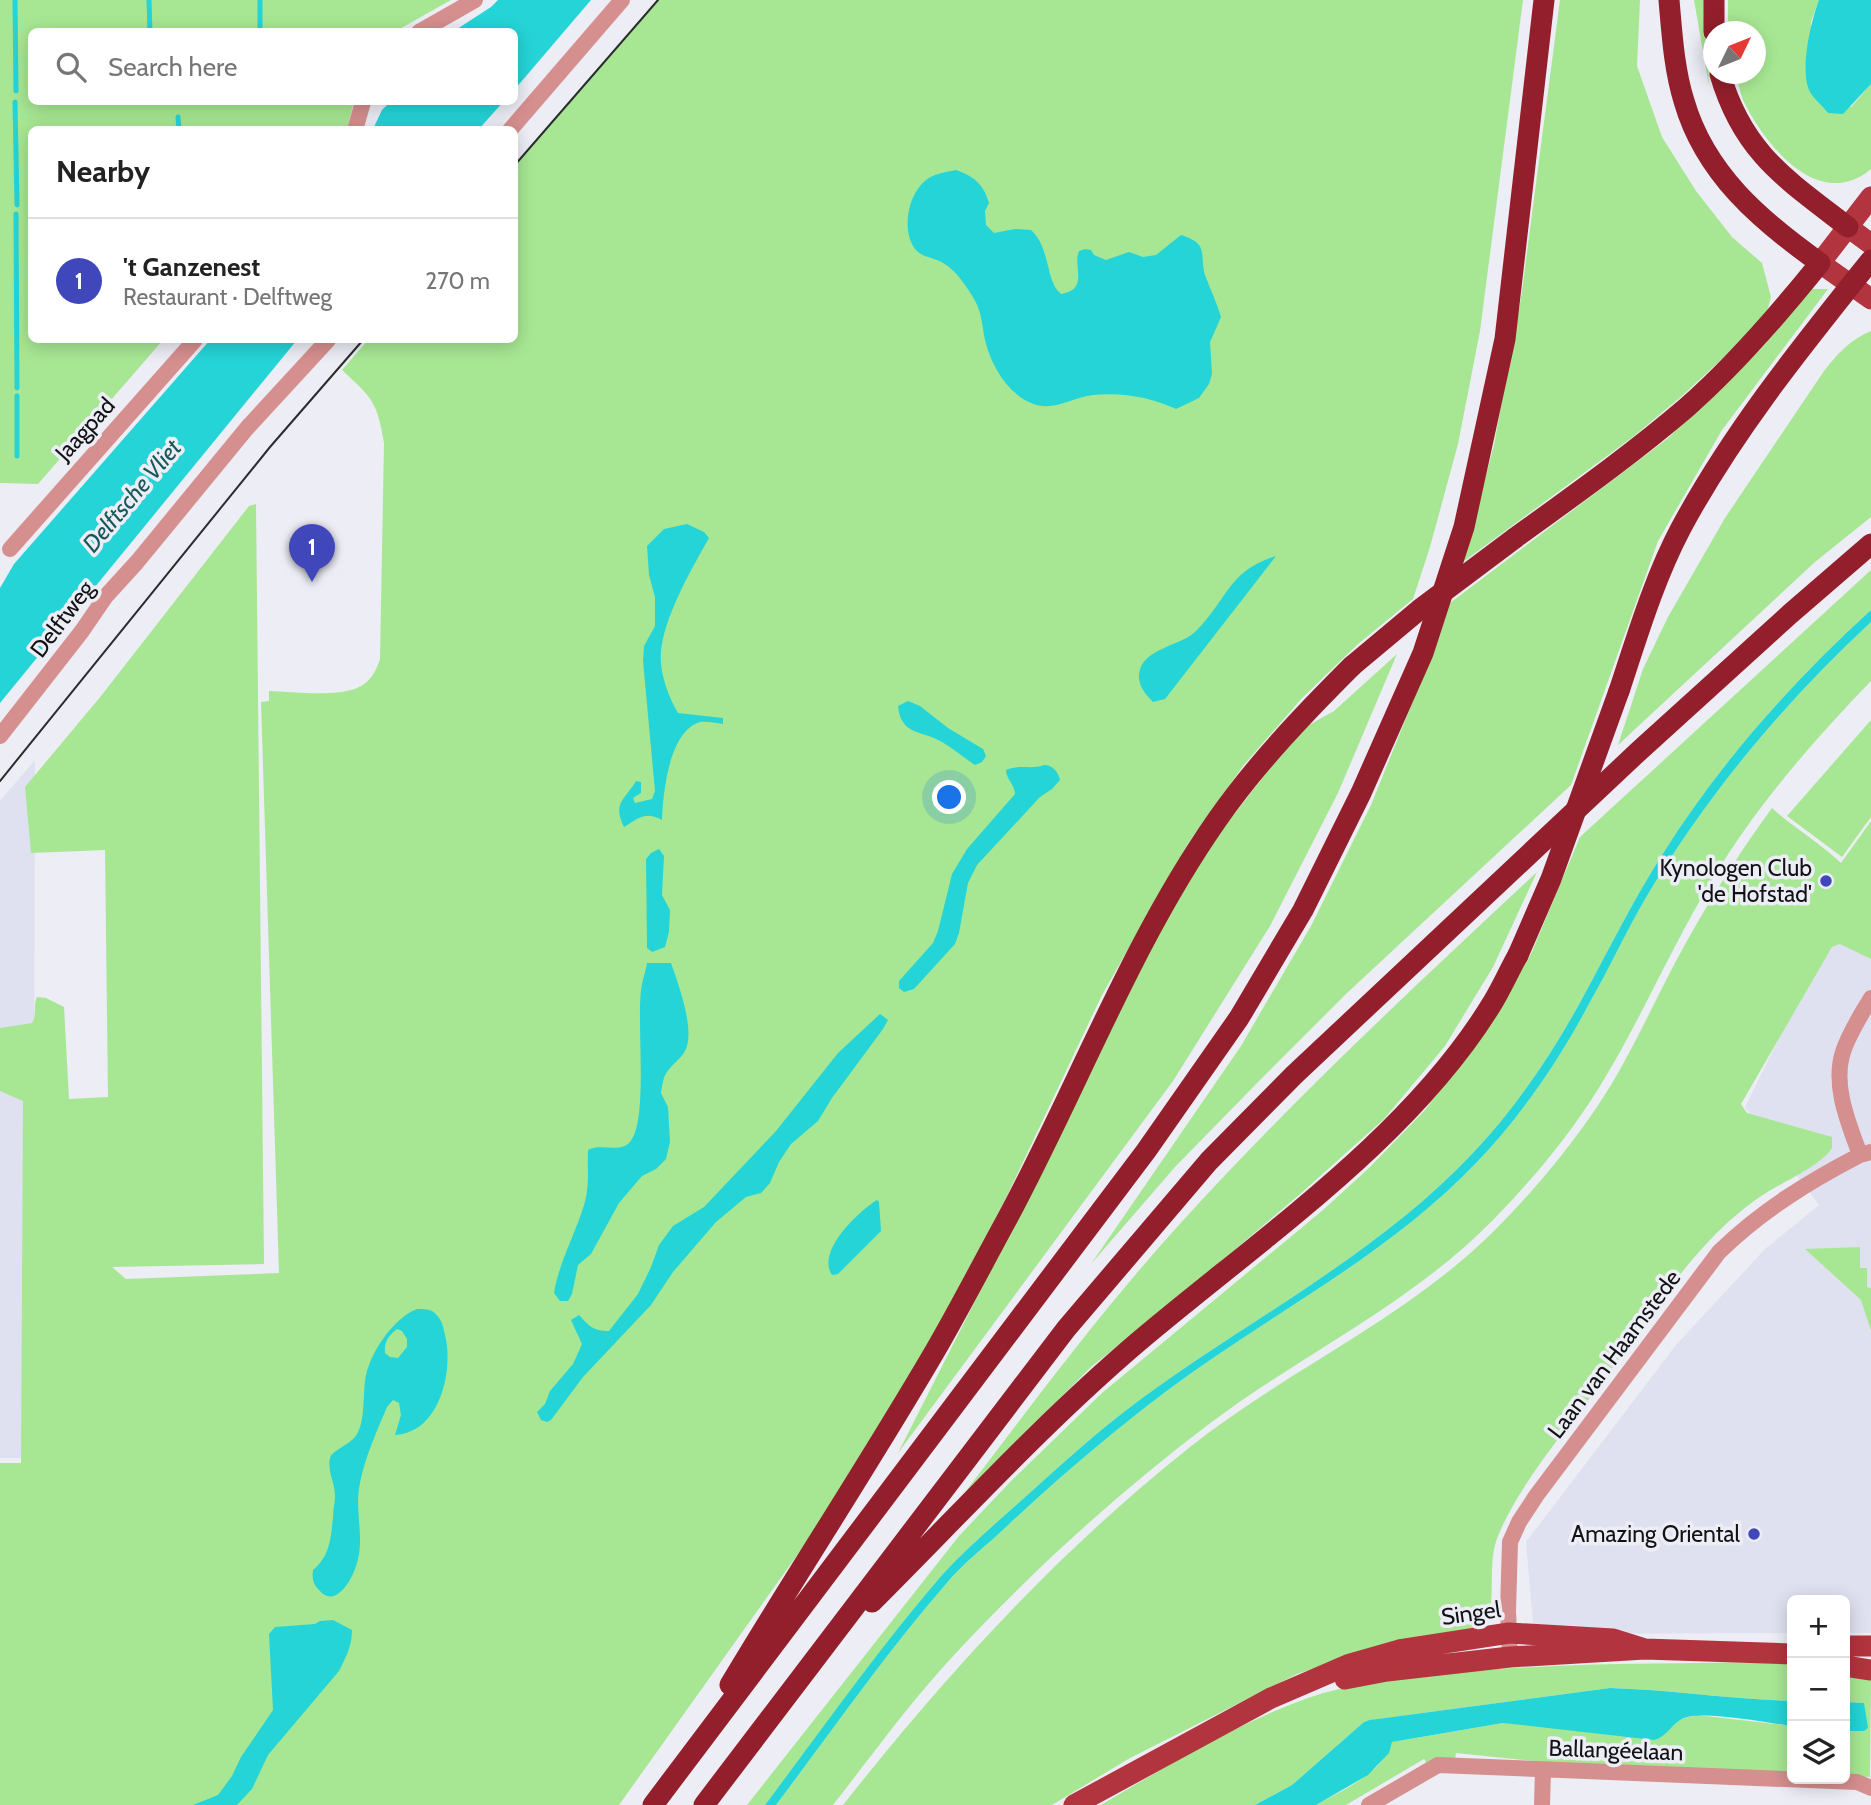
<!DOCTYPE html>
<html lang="en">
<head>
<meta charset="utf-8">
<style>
	body { margin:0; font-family:Cabin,sans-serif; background:#f2f2f2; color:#222 }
	.controls { position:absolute; right:21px; bottom:21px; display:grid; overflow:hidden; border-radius:10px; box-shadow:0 4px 18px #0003 }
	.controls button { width:63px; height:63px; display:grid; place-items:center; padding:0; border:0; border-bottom:2px solid #e0e0e0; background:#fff; color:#222; font:35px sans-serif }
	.compass { position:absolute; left:1703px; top:21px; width:63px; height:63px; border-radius:50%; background:#fff; box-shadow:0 4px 18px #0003; rotate:47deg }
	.you { position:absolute; left:950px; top:798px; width:24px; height:24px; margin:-18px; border:5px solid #fff; border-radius:50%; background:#1a73e8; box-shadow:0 0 0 10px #1a73e833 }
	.badge { display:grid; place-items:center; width:46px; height:46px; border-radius:50%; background:#4047bb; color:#fff; font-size:23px; font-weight:700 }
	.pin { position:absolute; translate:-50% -58px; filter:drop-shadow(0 2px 4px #0008) }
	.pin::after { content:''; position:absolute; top:37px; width:24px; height:21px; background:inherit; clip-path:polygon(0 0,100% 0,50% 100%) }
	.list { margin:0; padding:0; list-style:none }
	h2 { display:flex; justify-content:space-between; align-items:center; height:91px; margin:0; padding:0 28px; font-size:30px }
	h2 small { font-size:23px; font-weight:400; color:#767676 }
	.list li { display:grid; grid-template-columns:46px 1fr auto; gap:21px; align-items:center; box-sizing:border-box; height:126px; padding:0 28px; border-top:2px solid #e0e0e0 }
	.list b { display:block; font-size:26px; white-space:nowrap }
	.list p { margin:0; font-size:23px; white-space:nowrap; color:#767676 }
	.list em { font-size:23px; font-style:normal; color:#767676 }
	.icon { flex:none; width:38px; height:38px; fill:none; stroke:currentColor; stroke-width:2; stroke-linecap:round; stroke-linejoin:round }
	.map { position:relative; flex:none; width:1871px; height:1805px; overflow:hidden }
	.search { position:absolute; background:#fff; box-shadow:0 4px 18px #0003; left:28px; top:28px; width:490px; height:77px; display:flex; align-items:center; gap:18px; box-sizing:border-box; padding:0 24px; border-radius:10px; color:#767676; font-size:26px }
	.panel { position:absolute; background:#fff; box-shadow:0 4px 18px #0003; left:28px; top:126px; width:490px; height:217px; border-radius:10px }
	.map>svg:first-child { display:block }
	.built { fill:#e0e1f0 }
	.green { fill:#a7e793 }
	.water { fill:#25d4d7; fill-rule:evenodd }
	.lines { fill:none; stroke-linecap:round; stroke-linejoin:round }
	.stream { stroke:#25d4d7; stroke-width:5 }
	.minor { stroke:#d58f8e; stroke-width:16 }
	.major { stroke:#b2343e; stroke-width:21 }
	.highway { stroke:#941f2c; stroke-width:21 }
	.tram { stroke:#2c2c2f; stroke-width:2 }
	.highway-bridge { stroke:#941f2c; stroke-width:21 }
	.poi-dot { fill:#4047bb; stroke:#ecedf5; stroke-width:2.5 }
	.labels { text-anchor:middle; stroke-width:7; stroke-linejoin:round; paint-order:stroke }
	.street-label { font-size:23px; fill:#121215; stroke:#ecedf5 }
	.poi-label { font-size:23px; fill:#121215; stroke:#ecedf5; text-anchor:end }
	.water-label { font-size:24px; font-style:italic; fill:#17595a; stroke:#ecedf5 }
</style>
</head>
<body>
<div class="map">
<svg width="1871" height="1805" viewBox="0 0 1871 1805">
	<rect width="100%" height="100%" fill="#ecedf5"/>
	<path class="built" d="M 35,760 L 34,1109 L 28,1458 L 0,1458 L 0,801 Z
		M 1871,853 L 1871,1633 L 1845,1633 L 1845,1600 L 1792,1600 L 1792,1633 L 1534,1634 L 1526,1542 L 1676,1345 L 1765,1249 L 1819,1205 L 1745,1107 Z"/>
	<path class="green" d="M 0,0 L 451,0 L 396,31 L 32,32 L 32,102 L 354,102 L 347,129 L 32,130 L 32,340 L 163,340 L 38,484 L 0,483 Z
		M 657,0 L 1523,0 L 1480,331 L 1458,444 L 1430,547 L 1413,599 L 1358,644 L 1302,698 L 1243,766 L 1189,842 L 1102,995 L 1004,1202 L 915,1372 L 805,1544 L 619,1805 L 0,1805 L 0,1463 L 21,1463 L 23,1101 L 0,1091 L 0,1028 L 32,1023 C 37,1015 33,1005 37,997 L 46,998 L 64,1007 L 69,1099 L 108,1097 L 105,850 L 31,853 L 25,787 L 101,696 L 249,506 L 256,504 L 264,1264 L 112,1267 L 126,1279 L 279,1273 L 261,702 L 269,701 L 269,691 C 294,692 335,697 357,688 C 370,683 376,671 380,659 L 384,443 C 377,401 372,398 342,370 L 368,340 L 514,340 L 515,166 Z
		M 1560,0 L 1640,0 L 1637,66 L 1662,137 L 1696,191 L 1732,237 L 1762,263 L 1771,297 L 1765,319 L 1683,395 L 1634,436 L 1463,562 L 1494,445 L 1521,298 Z
		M 1694,0 L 1705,0 L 1709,86 Z
		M 1728,0 L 1819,0 L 1811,22 L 1810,91 L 1819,102 L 1851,107 L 1871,84 L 1871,169 C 1819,213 1764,144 1743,100 C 1740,92 1738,82 1736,74 L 1756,74 L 1756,32 L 1728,31 Z
		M 1812,289 L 1828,289 L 1722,430 L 1658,541 L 1571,785 L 1347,993 L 1262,1078 L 1175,1167 L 1091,1264 L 1241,1046 L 1311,926 L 1371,805 L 1440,634 L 1450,603 L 1667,439 L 1760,350 Z
		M 1871,331 L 1871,517 L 1815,562 L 1618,745 L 1643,669 L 1668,617 L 1725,518 L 1824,371 C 1838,353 1850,340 1871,331 Z
		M 1871,570 L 1871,610 C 1792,682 1719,764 1662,855 C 1632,902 1608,951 1582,999 C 1552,1054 1515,1109 1472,1154 C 1371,1261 1235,1326 1120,1415 C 1083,1444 1049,1476 1014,1507 C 989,1529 964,1551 942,1575 C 879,1648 824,1728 765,1805 L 747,1805 L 959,1536 L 1011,1481 L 1102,1393 L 1323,1210 L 1369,1168 L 1425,1110 L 1472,1049 L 1504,1000 L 1531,954 L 1580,837 Z
		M 1871,622 L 1871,681 C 1813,741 1759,803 1715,875 C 1673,943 1642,1018 1600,1086 C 1570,1135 1533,1179 1493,1220 C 1411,1304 1302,1354 1209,1424 C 1118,1493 1033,1570 955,1654 C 911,1701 873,1754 833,1805 L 776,1805 C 832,1731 885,1654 946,1584 C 963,1563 986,1546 1005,1528 C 1057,1479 1111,1433 1168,1390 C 1271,1313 1388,1256 1477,1162 C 1522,1115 1560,1059 1590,1002 C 1609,969 1625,934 1644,901 C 1705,797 1783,704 1871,622 Z
		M 1397,654 L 1338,793 L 1270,926 L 1173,1081 L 898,1453 L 1062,1130 L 1149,950 L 1214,840 L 1300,730 L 1334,711 Z
		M 1871,720 L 1871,817 L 1842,857 L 1787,816 Z
		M 1772,808 C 1794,828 1820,843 1841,863 L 1871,821 L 1871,959 L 1840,944 L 1832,947 L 1741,1104 L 1747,1113 L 1832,1137 L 1832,1148 C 1822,1165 1783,1182 1766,1193 C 1745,1206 1726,1223 1709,1241 C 1670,1282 1639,1332 1606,1377 C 1570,1425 1520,1482 1498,1536 C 1487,1563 1496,1593 1488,1620 L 1466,1632 L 1334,1662 L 1297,1674 L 1130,1758 L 1052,1805 L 843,1805 C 947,1673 1059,1551 1190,1447 C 1288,1369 1406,1319 1495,1230 C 1533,1192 1567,1151 1597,1107 C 1628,1061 1650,1010 1676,961 C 1705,907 1736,857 1772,808 Z
		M 1537,872 L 1493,967 L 1445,1046 L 1384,1119 L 1299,1195 L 1180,1296 L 1091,1367 L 960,1499 C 1030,1407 1100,1312 1178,1226 C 1291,1101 1414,987 1537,872 Z
		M 1860,1247 L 1860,1268 L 1867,1268 L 1867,1287 L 1871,1288 L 1871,1331 L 1861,1300 L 1805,1249 Z
		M 1778,1662 L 1792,1664 L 1792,1701 C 1731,1699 1671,1690 1610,1688 L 1379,1719 L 1364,1722 L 1292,1785 L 1255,1805 L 1101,1805 C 1167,1766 1235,1724 1308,1698 C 1345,1685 1384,1681 1423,1676 C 1540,1662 1659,1664 1778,1662 Z
		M 1845,1670 L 1871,1681 L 1870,1777 L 1845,1776 L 1845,1731 L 1857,1731 L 1864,1703 L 1845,1702 Z
		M 1697,1715 L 1792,1726 L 1792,1774 L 1601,1768 L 1456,1753 L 1455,1759 L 1427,1764 L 1424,1759 L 1346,1805 L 1316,1805 C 1344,1789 1382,1774 1392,1742 L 1503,1723 L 1673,1726 L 1681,1719 Z"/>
	<path class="water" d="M 498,0 L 591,0 L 515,89 L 514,32 L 454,31 L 491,7 Z
		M 1819,0 L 1871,0 L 1871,84 L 1843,114 L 1828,113 C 1823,106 1814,99 1810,92 C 1799,71 1811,21 1819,0 Z
		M 390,102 L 503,102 L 479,129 L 373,129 L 382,110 Z
		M 956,170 C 974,176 984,185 989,203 L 985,211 L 986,225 L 994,233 L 1015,229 L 1031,230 C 1051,248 1045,281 1061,294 C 1090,289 1072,266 1079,251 L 1085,249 L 1091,250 L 1094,255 L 1106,260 L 1129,252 L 1143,257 L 1156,255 L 1181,235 C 1210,244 1199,254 1205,275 C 1210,289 1217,303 1221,317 L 1210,342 L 1212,374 L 1209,384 L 1199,398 L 1176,409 C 1151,397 1122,392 1093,395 C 1072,397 1053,413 1031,403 C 1007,393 991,365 985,340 C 982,326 982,312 974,299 C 967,287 956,270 943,263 C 934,257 922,258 915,249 C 901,230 908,194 926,180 C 933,174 946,172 956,170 Z
		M 210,340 L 297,340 L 0,703 L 0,588 L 14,564 Z
		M 687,524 L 704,532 L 709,538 C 692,568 668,610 662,644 C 657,666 667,695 678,713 L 723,718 L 723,724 C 716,723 707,721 700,722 C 669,731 663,793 662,820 C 645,811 639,818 624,827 C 612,802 625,800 636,781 L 641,782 L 641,793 L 633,798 L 635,803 L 652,799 L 655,791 L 643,661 L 644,646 L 655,626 L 655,597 L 649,575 L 647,546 L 664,529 Z
		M 1276,556 L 1165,699 L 1153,702 C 1146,695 1138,686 1139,675 C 1141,648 1180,647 1196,631 C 1228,599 1228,571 1276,556 Z
		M 1871,610 L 1871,622 C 1783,704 1705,797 1644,901 C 1625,934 1609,969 1590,1002 C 1560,1059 1522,1115 1477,1162 C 1388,1256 1271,1313 1168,1390 C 1111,1433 1057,1479 1005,1528 C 986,1546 963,1563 946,1584 C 885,1654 832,1731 776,1805 L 765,1805 C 823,1728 879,1648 942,1575 C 964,1551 989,1529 1014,1507 C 1049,1476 1083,1444 1120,1415 C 1235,1326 1371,1261 1472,1154 C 1515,1109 1552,1054 1582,999 C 1608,951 1632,902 1662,855 C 1719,764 1792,682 1871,610 Z
		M 908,701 L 920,706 L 948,728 L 983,749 L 986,756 L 982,762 L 975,765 C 964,758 954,749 942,742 C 922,730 901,736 898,706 Z
		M 1044,765 C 1053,765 1058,772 1060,780 L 1052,789 L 1040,797 L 977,865 L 968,883 L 959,933 L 955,944 L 914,989 L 904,992 L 899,988 L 899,981 L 933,943 L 938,931 L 952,874 L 967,849 L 1015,794 C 1015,785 1006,779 1006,770 C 1020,764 1030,770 1044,765 Z
		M 659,849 L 664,856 L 662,895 L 670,910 L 669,932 L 665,947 L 652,952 L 647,948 L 646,859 L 651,853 Z
		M 647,963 L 671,963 C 678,983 696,1031 685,1051 C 681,1059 672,1064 667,1072 C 663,1077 662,1087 661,1093 L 668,1107 L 670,1142 L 666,1159 L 656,1169 L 642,1176 L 619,1203 L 591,1254 L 578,1265 L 572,1294 L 568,1301 L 560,1301 L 554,1293 C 559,1262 575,1235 584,1205 C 590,1186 587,1169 588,1150 C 601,1143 619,1153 629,1143 C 650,1123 635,1016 642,984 C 643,977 646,971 647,963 Z
		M 880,1014 L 888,1020 L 883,1029 L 832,1098 L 818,1121 L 791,1144 L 779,1162 L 770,1183 L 761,1193 L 746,1197 L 716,1222 L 673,1272 L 651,1305 L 583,1377 L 551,1420 L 547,1422 L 541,1420 L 537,1412 L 545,1404 L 550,1391 L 573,1364 L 582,1344 L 571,1320 L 579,1315 C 589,1326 593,1331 609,1331 L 638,1294 L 651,1267 L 659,1245 L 673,1226 L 704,1207 L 776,1131 L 838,1053 Z
		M 877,1200 L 879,1202 L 881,1231 L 838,1274 L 832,1275 C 816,1251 858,1212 877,1200 Z
		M 417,1309 C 422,1309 428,1309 432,1311 C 441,1317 443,1325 445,1335 C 454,1370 440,1433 395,1435 L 401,1415 L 399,1403 L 393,1400 L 387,1407 C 377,1431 365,1457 360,1483 C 354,1510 365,1537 357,1563 C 353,1578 336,1610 319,1590 C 313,1584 312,1578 313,1570 C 330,1556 331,1538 333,1517 C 333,1510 335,1503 335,1496 C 335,1483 327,1471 330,1458 C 332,1450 352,1444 357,1434 C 365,1421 363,1396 365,1381 C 368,1355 393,1318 417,1309 ZM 397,1329 L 402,1331 L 407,1339 L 407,1347 L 398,1358 L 390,1357 L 385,1353 C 384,1342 388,1336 397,1329 Z
		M 333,1620 L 352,1630 C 352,1646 346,1657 339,1671 L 268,1755 L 252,1789 L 237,1805 L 193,1805 L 218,1795 L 232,1776 L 241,1757 L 273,1710 L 269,1634 L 275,1627 L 315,1624 L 320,1621 Z
		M 1610,1688 C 1671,1690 1731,1699 1792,1701 L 1792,1726 C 1769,1723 1702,1710 1684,1718 C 1672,1723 1667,1737 1654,1740 L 1503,1723 L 1392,1742 L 1389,1753 L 1368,1775 L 1316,1805 L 1255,1805 L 1292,1785 L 1364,1722 L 1370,1720 Z
		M 1845,1702 L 1864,1703 L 1868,1728 L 1864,1731 L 1845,1731 Z"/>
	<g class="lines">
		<path class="stream" d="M 15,0 L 16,91
			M 149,0 L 150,32
			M 260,0 L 260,32
			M 15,102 L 17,205
			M 178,117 L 179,130
			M 16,214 L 17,388
			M 17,456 L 17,396"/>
		<path class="minor" d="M 419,32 L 475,0
			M 355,130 L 363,102
			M 510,130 L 622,0
			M 10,549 L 195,340
			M 0,736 L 82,631 L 106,596 L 137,562 L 247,428 L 328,340
			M 1860,1155 C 1849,1124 1832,1086 1843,1052 C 1849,1033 1861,1015 1871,998
			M 1510,1657 L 1508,1611 L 1510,1542 L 1519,1522 L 1536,1496 L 1719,1252 C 1761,1211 1808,1182 1860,1155 L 1871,1152
			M 1369,1805 L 1438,1765 L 1857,1782 L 1871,1788
			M 1542,1805 L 1543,1770"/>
		<path class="major" d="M 1871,197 L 1820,263 L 1871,299
			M 1848,227 L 1871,244
			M 1845,1646 L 1871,1646
			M 1845,1666 L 1871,1670
			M 1345,1679 L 1387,1671 L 1510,1657 L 1645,1649 L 1792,1654
			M 1074,1805 L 1271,1698 L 1350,1664 L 1399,1650 L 1509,1633 L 1613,1639 L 1645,1649"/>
		<path class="highway" d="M 1714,32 L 1714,0
			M 1720,74 C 1743,153 1786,179 1848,227
			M 1515,538 C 1573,496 1631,455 1686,408 C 1735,365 1779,314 1820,263 C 1761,221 1705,174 1684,101 C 1674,69 1672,34 1669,0
			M 1619,691 C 1637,637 1654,579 1681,528 C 1733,431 1803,345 1871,260
			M 872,1602 C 960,1514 1043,1423 1138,1342 C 1257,1241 1411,1138 1493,1002 C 1502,987 1509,971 1518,955
			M 730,1685 C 797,1573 869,1464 935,1351 C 960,1308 983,1263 1007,1219 C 1078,1087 1131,943 1217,820 C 1256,764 1304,714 1352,666
			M 653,1805 L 1146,1151 L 1239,1018 L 1303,910 L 1361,793 L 1423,653 L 1464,527 L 1505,339 L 1544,0
			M 704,1805 L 1066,1329 L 1209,1161 L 1294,1075 L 1639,751 L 1790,614 L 1871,544"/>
		<path class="tram" d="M 514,166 L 658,0
			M 0,781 L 270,447 L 363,340"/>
		<path class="highway-bridge" d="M 1352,666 L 1419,610 L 1515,538
			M 1518,955 L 1551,879 L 1619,691"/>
	</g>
	<g class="poi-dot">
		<circle cx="1826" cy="881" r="7"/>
		<circle cx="1754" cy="1534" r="7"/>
	</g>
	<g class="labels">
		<g class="street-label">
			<text transform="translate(85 429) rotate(-48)" y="8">Jaagpad</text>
			<text transform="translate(62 619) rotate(-53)" y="8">Delftweg</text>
			<text transform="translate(1614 1354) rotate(-53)" y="8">Laan van Haamstede</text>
			<text transform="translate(1471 1613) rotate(-8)" y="8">Singel</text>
			<text transform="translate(1616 1750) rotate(2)" y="8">Ballangéelaan</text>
		</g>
		<g class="poi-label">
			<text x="1812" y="876">Kynologen Club<tspan x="1812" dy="26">'de Hofstad'</tspan></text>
			<text x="1740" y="1542">Amazing Oriental</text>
		</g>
		<g class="water-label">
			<text transform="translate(132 496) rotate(-50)" y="8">Delftsche Vliet</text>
		</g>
	</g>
</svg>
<div class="controls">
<button>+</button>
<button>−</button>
<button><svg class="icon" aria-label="layers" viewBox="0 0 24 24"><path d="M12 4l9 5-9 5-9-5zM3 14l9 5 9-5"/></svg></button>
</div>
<svg class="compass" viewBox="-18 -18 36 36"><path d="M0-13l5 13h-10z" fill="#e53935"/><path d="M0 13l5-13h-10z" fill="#767676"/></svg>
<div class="you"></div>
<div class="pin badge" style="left:312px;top:582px">1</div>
<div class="search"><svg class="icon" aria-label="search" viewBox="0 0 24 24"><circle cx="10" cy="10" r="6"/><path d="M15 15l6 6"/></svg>Search here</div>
<section class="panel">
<h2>Nearby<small></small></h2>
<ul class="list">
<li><span class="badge">1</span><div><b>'t Ganzenest</b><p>Restaurant · Delftweg</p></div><em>270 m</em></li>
</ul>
</section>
</div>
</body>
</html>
